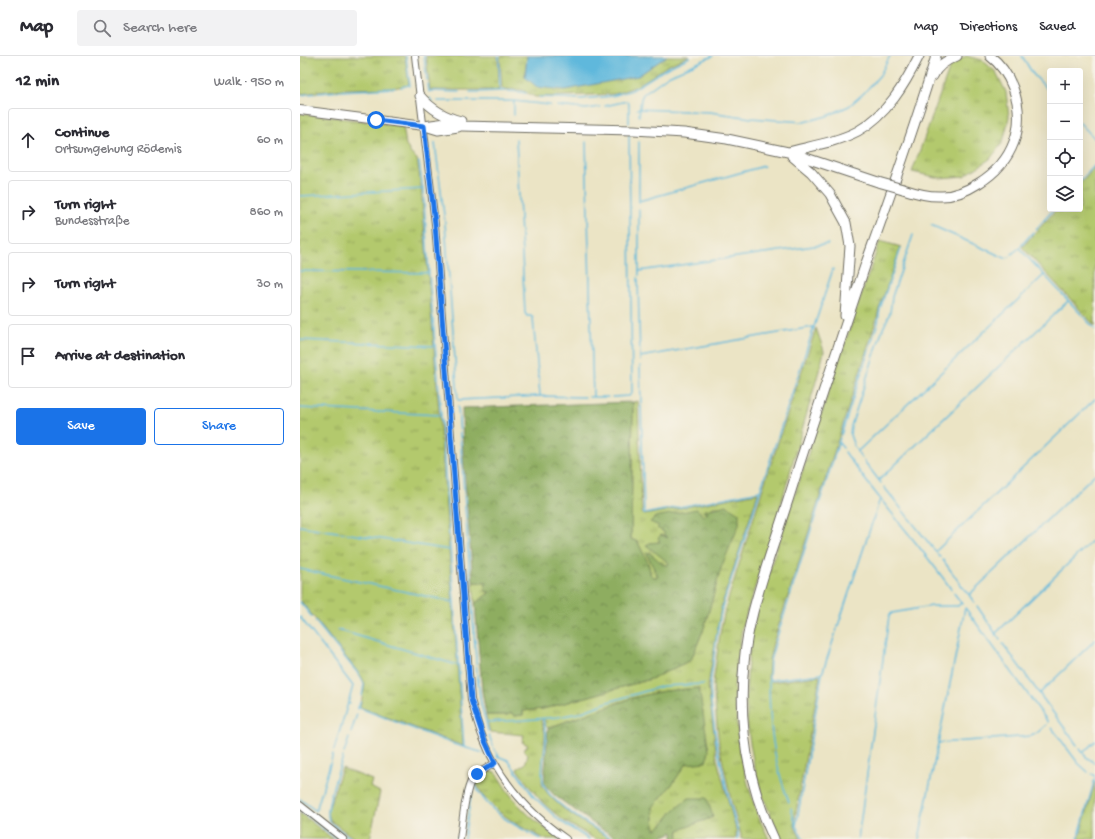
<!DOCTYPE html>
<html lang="en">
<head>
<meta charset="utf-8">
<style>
	body { margin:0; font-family:"Gochi Hand",sans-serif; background:#f2f2f3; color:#2b2b33 }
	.controls { position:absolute; right:12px; top:12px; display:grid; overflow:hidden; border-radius:4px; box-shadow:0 4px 16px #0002 }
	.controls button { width:36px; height:36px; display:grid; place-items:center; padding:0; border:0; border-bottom:1px solid #e1e1e2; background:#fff; color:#2b2b33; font:20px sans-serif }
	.stop { position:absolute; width:12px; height:12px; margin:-9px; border:3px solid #1a73e8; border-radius:50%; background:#fff }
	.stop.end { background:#1a73e8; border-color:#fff; box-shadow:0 1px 4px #0008 }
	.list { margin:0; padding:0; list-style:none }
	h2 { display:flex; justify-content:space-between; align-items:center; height:52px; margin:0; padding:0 16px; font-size:17px }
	h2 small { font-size:13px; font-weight:400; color:#7c7c81 }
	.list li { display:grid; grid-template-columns:26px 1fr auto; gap:12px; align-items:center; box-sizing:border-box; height:64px; margin:0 8px 8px; padding:0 8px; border:1px solid #e1e1e2; border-radius:4px }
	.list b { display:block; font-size:15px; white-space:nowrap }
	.list p { margin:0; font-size:13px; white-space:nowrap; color:#7c7c81 }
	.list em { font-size:13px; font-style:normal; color:#7c7c81 }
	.actions { display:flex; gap:8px; padding:12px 16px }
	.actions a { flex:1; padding:9px 0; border:1px solid #1a73e8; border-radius:4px; text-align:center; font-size:14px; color:#1a73e8 }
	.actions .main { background:#1a73e8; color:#fff }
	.icon { flex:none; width:22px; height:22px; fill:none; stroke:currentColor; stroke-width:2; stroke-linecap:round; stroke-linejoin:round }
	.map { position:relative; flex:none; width:795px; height:783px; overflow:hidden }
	header { display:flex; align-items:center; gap:24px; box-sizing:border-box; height:56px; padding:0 20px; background:#fff; border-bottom:1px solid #e1e1e2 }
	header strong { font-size:19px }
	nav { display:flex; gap:22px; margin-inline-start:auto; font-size:14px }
	.search { width:280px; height:36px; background:#f2f2f3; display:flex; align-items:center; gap:10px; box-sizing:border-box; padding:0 14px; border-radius:4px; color:#7c7c81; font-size:15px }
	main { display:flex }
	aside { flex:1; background:#fff }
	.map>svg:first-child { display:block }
	.grass { fill:url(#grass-tufts); stroke:#6f7a4c }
	.forest { fill:url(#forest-crowns); stroke:#5c6c46 }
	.water { fill:#5fb8dc; stroke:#457284 }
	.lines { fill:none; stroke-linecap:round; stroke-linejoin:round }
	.stream { stroke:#5fb8dc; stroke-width:1.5 }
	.minor-casing { stroke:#6e6c61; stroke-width:8 }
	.major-casing { stroke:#6e6c61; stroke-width:10 }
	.highway-casing { stroke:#6e6c61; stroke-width:11 }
	.minor { stroke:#fff; stroke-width:6 }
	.major { stroke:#fff; stroke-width:8 }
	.highway { stroke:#fff; stroke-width:9 }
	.highway-bridge-casing { stroke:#6e6c61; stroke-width:11; stroke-linecap:butt }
	.highway-bridge { stroke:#fff; stroke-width:9 }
	.route { stroke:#1a73e8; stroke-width:5 }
</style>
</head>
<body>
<header>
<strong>Map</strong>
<div class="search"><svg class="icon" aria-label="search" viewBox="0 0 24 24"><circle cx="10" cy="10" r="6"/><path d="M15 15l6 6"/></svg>Search here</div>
<nav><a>Map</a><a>Directions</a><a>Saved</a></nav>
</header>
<main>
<aside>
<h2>12 min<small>Walk · 950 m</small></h2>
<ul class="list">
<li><svg class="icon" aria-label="ahead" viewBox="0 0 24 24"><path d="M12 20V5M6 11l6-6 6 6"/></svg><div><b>Continue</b><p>Ortsumgehung Rödemis</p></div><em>60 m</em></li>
<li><svg class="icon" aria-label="right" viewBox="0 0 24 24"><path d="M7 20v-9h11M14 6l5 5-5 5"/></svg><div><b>Turn right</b><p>Bundesstraße</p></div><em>860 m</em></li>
<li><svg class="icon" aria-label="right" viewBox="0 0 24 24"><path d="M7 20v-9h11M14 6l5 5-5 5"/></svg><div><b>Turn right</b></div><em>30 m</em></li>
<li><svg class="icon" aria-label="arrive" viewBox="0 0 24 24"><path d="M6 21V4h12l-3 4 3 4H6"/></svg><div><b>Arrive at destination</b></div></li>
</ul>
<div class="actions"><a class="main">Save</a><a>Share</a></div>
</aside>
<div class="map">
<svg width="795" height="783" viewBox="0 0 795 783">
	<defs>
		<pattern id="grass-tufts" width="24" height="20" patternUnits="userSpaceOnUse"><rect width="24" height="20" fill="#b3c96d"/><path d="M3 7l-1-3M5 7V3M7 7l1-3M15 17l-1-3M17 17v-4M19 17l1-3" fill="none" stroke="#92a35a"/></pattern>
		<pattern id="forest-crowns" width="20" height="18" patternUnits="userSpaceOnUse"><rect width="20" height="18" fill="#8ead60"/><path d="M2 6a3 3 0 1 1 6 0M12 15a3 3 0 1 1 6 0" fill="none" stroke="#748d4f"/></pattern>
	</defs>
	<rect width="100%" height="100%" fill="#f7f3e8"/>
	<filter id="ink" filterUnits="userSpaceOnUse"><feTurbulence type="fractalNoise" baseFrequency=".025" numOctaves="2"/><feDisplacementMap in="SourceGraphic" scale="8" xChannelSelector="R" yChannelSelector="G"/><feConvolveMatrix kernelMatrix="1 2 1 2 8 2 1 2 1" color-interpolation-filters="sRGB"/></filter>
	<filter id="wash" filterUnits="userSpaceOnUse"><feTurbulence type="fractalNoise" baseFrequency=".012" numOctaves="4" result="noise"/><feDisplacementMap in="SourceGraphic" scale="16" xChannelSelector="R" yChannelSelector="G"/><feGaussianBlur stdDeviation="0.9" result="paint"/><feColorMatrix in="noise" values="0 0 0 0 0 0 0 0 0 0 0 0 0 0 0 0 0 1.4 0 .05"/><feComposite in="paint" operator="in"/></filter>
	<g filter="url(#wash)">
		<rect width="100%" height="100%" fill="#ebe4c5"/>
		<path class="grass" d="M 0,0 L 105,0 L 109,29 L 93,32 L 43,33 L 0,38 Z
			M 126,0 L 198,0 L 199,34 L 130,34 Z
			M 200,0 L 227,0 L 225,21 L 338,20 L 367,0 L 389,0 L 367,10 L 337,30 L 315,38 L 235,41 L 222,34 L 202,33 Z
			M 666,0 L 682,4 L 696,16 L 706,36 L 709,61 L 703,86 L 690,103 L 664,120 L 640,122 L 612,116 L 651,8 Z
			M 0,57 L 103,70 L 106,89 L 111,98 L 117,103 L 121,131 L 139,357 L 163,690 L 60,651 L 65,628 L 61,620 L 0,544 Z
			M 795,111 L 795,270 L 722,191 L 757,153 L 780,153 L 780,128 Z
			M 580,185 L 601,191 L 579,253 L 576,265 L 473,587 L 469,604 L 468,623 L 471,626 L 520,620 L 495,762 L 495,771 L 501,783 L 482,783 C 476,770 469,756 464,743 C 453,712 446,673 446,641 C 447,619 448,597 452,575 C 463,528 481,481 496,435 C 523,351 551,268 580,185 Z
			M 516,272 L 524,295 L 522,304 L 477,462 L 442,572 L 434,630 L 439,693 L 448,728 L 458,760 L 469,783 L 441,783 L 441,779 L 432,748 L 419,689 L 413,628 L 420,577 L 425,553 L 462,435 Z
			M 338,345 L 342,457 L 344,459 L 458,437 L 421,551 L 408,630 L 417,703 L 436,774 L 436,783 L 377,783 L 379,774 L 413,761 L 374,754 L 363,768 L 355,774 L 353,751 L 373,727 L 386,708 L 399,632 L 364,635 L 332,642 L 248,672 L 244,668 L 244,664 L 241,664 L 245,677 L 242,729 C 257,754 287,768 311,783 L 295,783 L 264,765 L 243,747 L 229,730 L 217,713 L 225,708 L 228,699 L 224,694 L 228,689 L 222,686 L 224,679 L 190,676 L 186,659 L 207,659 L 212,657 L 215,660 L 223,659 L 223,655 L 243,653 L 351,623 L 391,604 L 404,572 L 421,512 L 426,449 L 420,451 L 413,451 L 408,457 L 403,460 L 400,458 L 360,470 L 369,482 L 355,487 L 350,487 L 369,507 L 367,510 C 360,507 355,502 349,496 L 346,497 L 358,521 L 353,521 L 350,518 C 350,506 342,497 338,486 L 331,483 L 333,346 Z
			M 173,526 L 186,527 L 190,536 L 175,548 Z
			M 42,712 L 72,724 L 70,731 L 80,736 L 70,783 L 55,783 L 31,765 L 29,761 L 28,754 Z
			M 188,715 L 195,716 C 201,724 206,734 213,742 C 226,759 243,771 260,783 L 245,783 L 218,769 L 198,755 L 183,740 L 174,723 Z
			M 795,726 L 795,783 L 779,783 Z
			M 0,757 L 33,783 L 0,783 Z"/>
		<path class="forest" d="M 333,346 L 331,483 L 338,486 C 342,497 350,506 350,518 L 353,521 L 358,521 L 346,496 C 353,497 359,507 367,510 L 369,507 L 346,489 L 350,487 L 360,486 L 358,482 L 361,479 L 368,482 L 364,479 L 364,476 L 357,472 L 359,470 L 350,466 L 355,461 L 397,453 L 403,460 L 408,457 L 403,456 L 405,454 C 412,452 419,452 426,449 L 439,457 L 439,469 L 421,512 L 404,572 L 391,604 L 351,623 L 243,653 L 223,655 L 223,659 L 215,660 L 211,657 L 207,659 L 186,659 L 182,635 L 175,548 L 190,536 L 185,535 L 186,527 L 173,526 L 163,397 L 162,352 Z
			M 399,632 L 409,695 L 406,706 L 386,708 L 373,727 L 353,751 L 355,774 L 363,768 L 374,754 L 389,742 L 407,742 L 413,761 L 379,774 L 377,783 L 373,783 L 373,776 L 359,783 L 320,783 L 298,771 L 254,739 L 244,728 L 248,672 L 332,642 L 364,635 Z"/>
		<path class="water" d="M 227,0 L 367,0 L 338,20 L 265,34 L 237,31 L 225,21 Z"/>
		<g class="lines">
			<path class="stream" d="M 106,0 L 110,30
				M 124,0 L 127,24
				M 199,0 L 200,35
				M 722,0 L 733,18 L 750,36
				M 128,28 L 129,36
				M 101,31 L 109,29
				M 129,35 L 159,36
				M 170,36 C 189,36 208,33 226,37
				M 0,39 L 40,35 L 95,32
				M 239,41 L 281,43 L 312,40 L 332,34 L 367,12 L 390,1
				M 130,42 L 131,44 L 132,45
				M 138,45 L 214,45 L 250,49
				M 214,45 L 214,59
				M 257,50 L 286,53 L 300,51
				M 305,50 L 327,45 L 329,48 L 329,67
				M 337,53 L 410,56 L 451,62 L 504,66 L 527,60 L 549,50 L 564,37 L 580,19 L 590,0
				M 339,60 L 341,43 L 343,38 L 368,20 L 413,0
				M 780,67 L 795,83
				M 216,83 L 225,257 L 227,260 L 231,260 L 233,262 C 235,288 238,314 240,340
				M 286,86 L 293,341
				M 135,87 L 145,167 L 158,344 L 240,340 L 285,341
				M 119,106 L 123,133
				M 780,125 L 795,109
				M 0,140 L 123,133 L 129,217 L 0,215
				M 339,145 L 464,110
				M 339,146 L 339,86
				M 631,169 L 705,202 L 710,201
				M 736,173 L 754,153
				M 733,176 L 719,192 L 795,273
				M 712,198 L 718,193
				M 339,215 L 528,188
				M 129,217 L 141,359 L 164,691
				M 339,219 L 339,153
				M 338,222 L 340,305
				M 0,284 L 134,290
				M 340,301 L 513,271
				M 340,310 L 344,458 L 460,435
				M 289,341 L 308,341
				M 312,341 L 329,340 L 332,337 L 329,77
				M 158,351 L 177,618 L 181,648 L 186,666
				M 0,352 L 140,359
				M 541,379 L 578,266 L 580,253 L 601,192
				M 539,387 L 543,392
				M 554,390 L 550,379 L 551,370 L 582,275 L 590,257 L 592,241 L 613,179
				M 555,392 L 562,402
				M 545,396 C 578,444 618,486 651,533
				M 557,396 L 744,219
				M 564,405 L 581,427
				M 579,424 L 768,245
				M 584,431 L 640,501
				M 0,470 L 150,494
				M 636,495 L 795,343
				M 643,504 L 667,537 L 670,538
				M 0,513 L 153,546
				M 654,537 L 662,548
				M 0,546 L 12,561
				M 674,546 L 669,539 L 670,538 L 795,418
				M 677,550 L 700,584
				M 666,553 L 748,666
				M 0,561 L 53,630 L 48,647 L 50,648
				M 15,565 L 60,620 L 64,628 L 62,640
				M 38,574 L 157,609
				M 695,578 L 795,482
				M 703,588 L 777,689
				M 522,618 L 471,624 L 469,623 L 470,605 L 475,587 L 540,382
				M 469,623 C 469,666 473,706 489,746
				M 739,638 L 795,584
				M 57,651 L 156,689 L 184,697
				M 58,653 L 60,646
				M 243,663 C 243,669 247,674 246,680 C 246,695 240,711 243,726 C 246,745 296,773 313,783
				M 752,672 L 778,707 L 788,716
				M 188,675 L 186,666 L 224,664 L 258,661 L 279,657 L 308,646 L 363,630 L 404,628
				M 51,677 L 57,658
				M 189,679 L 194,693 L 199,700
				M 638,687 L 731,680 L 737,677 L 746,669
				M 780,693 L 786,701 L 795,707
				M 34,694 L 48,647
				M 44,697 L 49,682
				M 783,697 L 795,685
				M 197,700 L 208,704 L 234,741 L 260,765 L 289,783
				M 43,701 C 39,713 22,756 30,766 C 35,772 45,778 52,783
				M 792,718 L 795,720
				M 174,727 C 187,756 214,769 241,783
				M 0,743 L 16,755 L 33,698
				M 491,752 L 496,770
				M 0,754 L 37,783
				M 157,783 L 157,781
				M 164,783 L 172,734 L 174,727
				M 438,783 L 438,776 L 430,748 L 417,690 L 411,647 L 410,628 L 418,572 L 422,551 L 533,213
				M 503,783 L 496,770 L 522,618 L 580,443
				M 558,783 L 589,560 L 592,557 L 632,550 L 658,550 L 661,547
				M 619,783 L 665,552
				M 778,783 L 795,722"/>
		</g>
	</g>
	<g filter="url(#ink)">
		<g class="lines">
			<g class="minor-casing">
				<path id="minor" d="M 115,0 L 135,168 L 171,644 C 175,657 178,670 183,682 C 199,724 230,758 266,783
					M 0,749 L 43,783
					M 160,783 C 162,770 165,733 172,724 C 178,716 187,712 195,707"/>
			</g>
			<g class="major-casing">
				<path id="major" d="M 0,54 L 124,70"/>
			</g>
			<g class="highway-casing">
				<path id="highway" d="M 633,20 C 637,10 647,4 657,0
					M 120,40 C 131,53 144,61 161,65
					M 124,70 L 146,67 L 162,70 L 334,74 L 384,77 L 427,83 L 488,96 L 578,126
					M 125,70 L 138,74 L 158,71
					M 488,96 C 511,90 537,86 558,75 C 587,59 605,28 619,0
					M 492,100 L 511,116 L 530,138 L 546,167 L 550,190 L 545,260
					M 603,133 C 615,137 628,141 642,140 C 655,140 668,134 679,127 C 713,106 727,70 713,32 C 708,19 702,9 690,0
					M 474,783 C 448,728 438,667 444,607 C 447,570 459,534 470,499 C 480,469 490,439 499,409 C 521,343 543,277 565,210 C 590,140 615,71 636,0"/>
			</g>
			<use href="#minor" class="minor"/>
			<use href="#major" class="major"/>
			<use href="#highway" class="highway"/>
			<g class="highway-bridge-casing">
				<path id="highway-bridge" d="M 578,126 L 603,133"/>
			</g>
			<use href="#highway-bridge" class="highway-bridge"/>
		</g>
	</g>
	<g class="lines" filter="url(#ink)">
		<path class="route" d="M 76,64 L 124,70 L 135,168 L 171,644 L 184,683 L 195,707 L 177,718"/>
	</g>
</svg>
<div class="controls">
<button>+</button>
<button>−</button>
<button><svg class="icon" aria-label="locate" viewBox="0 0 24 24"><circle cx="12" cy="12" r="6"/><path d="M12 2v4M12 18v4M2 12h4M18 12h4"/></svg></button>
<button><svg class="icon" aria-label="layers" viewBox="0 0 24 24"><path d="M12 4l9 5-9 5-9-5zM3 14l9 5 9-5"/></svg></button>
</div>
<div class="stop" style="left:76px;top:64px"></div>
<div class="stop end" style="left:177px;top:718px"></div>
</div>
</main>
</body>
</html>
